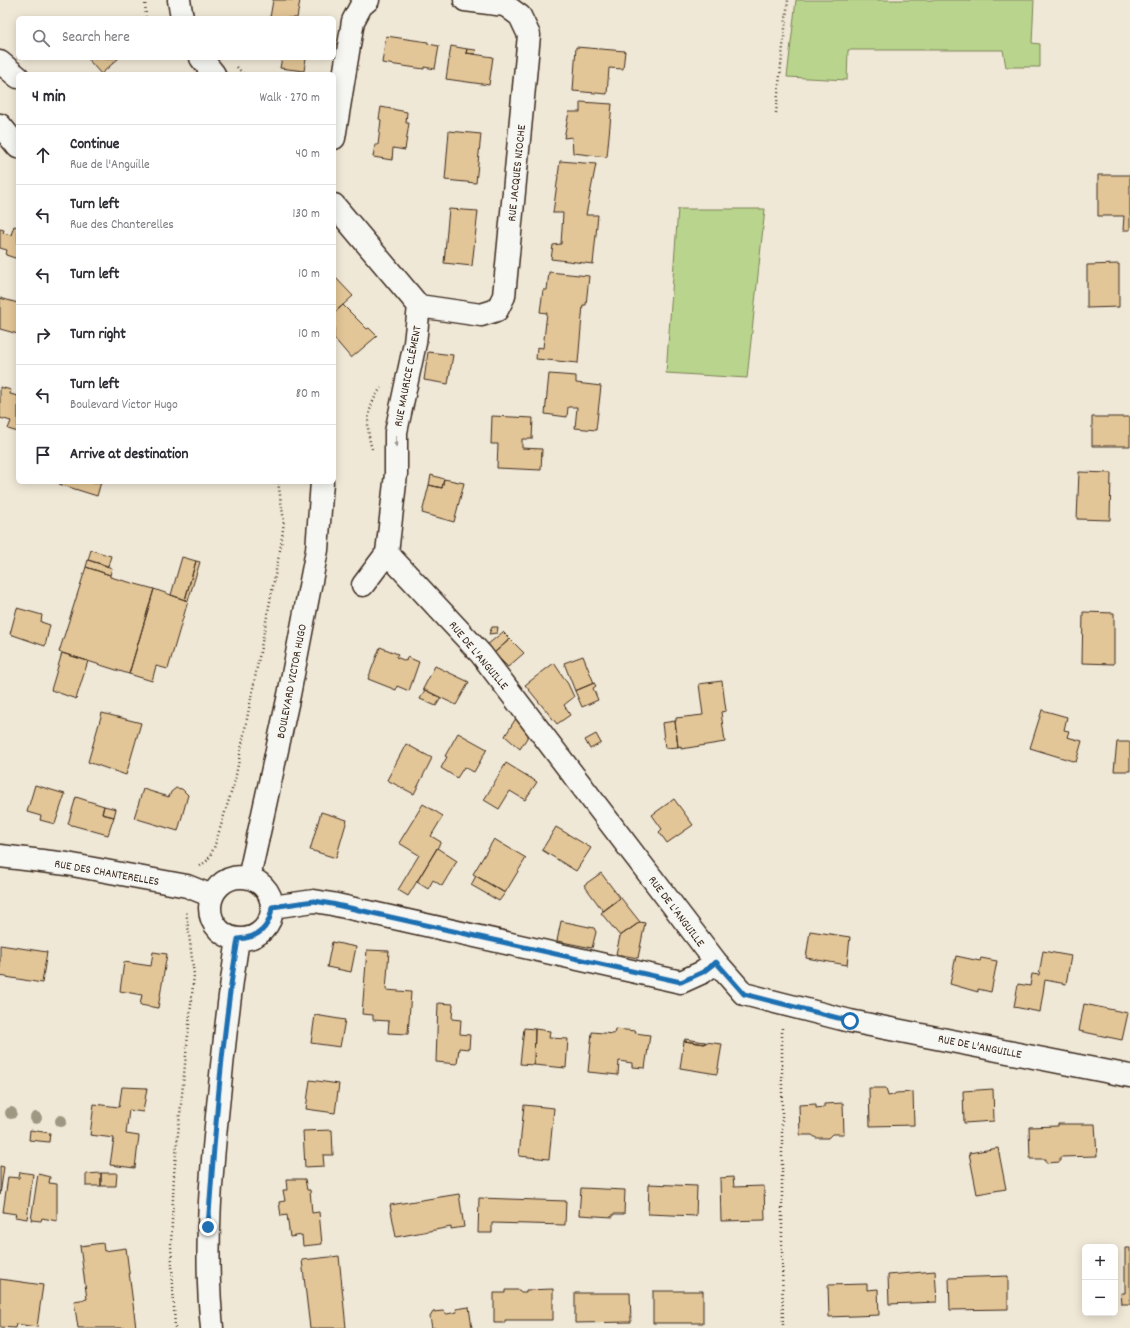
<!DOCTYPE html>
<html lang="en">
<head>
<meta charset="utf-8">
<style>
	body { margin:0; font-family:Dekko,sans-serif; background:#f2f2f3; color:#2b2b33 }
	.controls { position:absolute; right:12px; bottom:12px; display:grid; overflow:hidden; border-radius:6px; box-shadow:0 2px 10px #0003 }
	.controls button { width:36px; height:36px; display:grid; place-items:center; padding:0; border:0; border-bottom:1px solid #e1e1e2; background:#fff; color:#2b2b33; font:20px sans-serif }
	.stop { position:absolute; width:12px; height:12px; margin:-9px; border:3px solid #1f6fb2; border-radius:50%; background:#fff }
	.stop.end { background:#1f6fb2; border-color:#fff; box-shadow:0 1px 4px #0008 }
	.list { margin:0; padding:0; list-style:none }
	h2 { display:flex; justify-content:space-between; align-items:center; height:52px; margin:0; padding:0 16px; font-size:17px }
	h2 small { font-size:13px; font-weight:400; color:#7c7c81 }
	.list li { display:grid; grid-template-columns:26px 1fr auto; gap:12px; align-items:center; box-sizing:border-box; height:60px; padding:0 16px; border-top:1px solid #e1e1e2 }
	.list b { display:block; font-size:15px; white-space:nowrap }
	.list p { margin:0; font-size:13px; white-space:nowrap; color:#7c7c81 }
	.list em { font-size:13px; font-style:normal; color:#7c7c81 }
	.icon { flex:none; width:22px; height:22px; fill:none; stroke:currentColor; stroke-width:2; stroke-linecap:round; stroke-linejoin:round }
	.map { position:relative; flex:none; width:1130px; height:1328px; overflow:hidden }
	.search { position:absolute; background:#fff; box-shadow:0 2px 10px #0003; left:16px; top:16px; width:320px; height:44px; display:flex; align-items:center; gap:10px; box-sizing:border-box; padding:0 14px; border-radius:6px; color:#7c7c81; font-size:15px }
	.panel { position:absolute; background:#fff; box-shadow:0 2px 10px #0003; left:16px; top:72px; width:320px; height:412px; border-radius:6px }
	.map>svg:first-child { display:block }
	.green { fill:#b9d58d; stroke:#7a8056 }
	.building { fill:#e3c697; stroke:#3b2a1e }
	.lines { fill:none; stroke-linecap:round; stroke-linejoin:round }
	.minor-casing { stroke:#3b2a1e; stroke-width:25 }
	.major-casing { stroke:#3b2a1e; stroke-width:25 }
	.path { stroke:#3b2a1e; stroke-width:2.5; stroke-dasharray:1 3; stroke-linecap:butt }
	.minor { stroke:#f6f6f2; stroke-width:22 }
	.major { stroke:#f6f6f2; stroke-width:22 }
	.tree { fill:#9e9781 }
	.oneway { fill:#989088 }
	.route { stroke:#1f6fb2; stroke-width:5 }
	.labels { text-anchor:middle; stroke-width:3.5; stroke-linejoin:round; paint-order:stroke }
	.street-label { font-size:12px; fill:#3b2a1e; stroke:#f6f6f2 }
</style>
</head>
<body>
<div class="map">
<svg width="1130" height="1328" viewBox="0 0 1130 1328">
	<rect width="100%" height="100%" fill="#f0e8d7"/>
	<filter id="ink" filterUnits="userSpaceOnUse"><feTurbulence type="fractalNoise" baseFrequency=".025" numOctaves="2"/><feDisplacementMap in="SourceGraphic" scale="8" xChannelSelector="R" yChannelSelector="G"/><feConvolveMatrix kernelMatrix="1 2 1 2 8 2 1 2 1" color-interpolation-filters="sRGB"/></filter>
	<g filter="url(#ink)">
		<path class="green" d="M 796,0 L 1034,0 L 1032,43 L 1040,44 L 1040,67 L 1006,67 L 1003,50 L 848,50 L 847,80 L 787,77 Z
			M 678,209 L 765,209 L 747,378 L 666,373 Z"/>
		<path class="building" d="M 273,0 L 300,0 L 297,18 L 270,18 Z
			M 386,36 L 428,42 L 428,44 L 439,46 L 435,69 L 424,67 L 424,69 L 382,63 Z
			M 451,46 L 467,49 L 466,53 L 493,57 L 489,85 L 446,79 Z
			M 576,47 L 625,51 L 623,69 L 609,68 L 607,94 L 573,91 Z
			M 467,49 L 476,50 L 475,54 L 466,53 Z
			M 87,58 L 119,58 L 101,74 Z
			M 282,58 L 306,58 L 304,71 L 280,68 Z
			M 580,102 L 612,104 L 607,157 L 573,153 L 572,137 L 564,138 L 569,112 L 580,112 Z
			M 381,107 L 407,112 L 406,123 L 409,123 L 405,150 L 393,148 L 392,160 L 373,157 L 375,145 L 378,145 L 381,120 L 379,119 Z
			M 449,131 L 481,134 L 476,183 L 445,180 Z
			M 560,161 L 596,164 L 586,215 L 598,215 L 593,264 L 551,259 L 553,245 L 561,244 L 563,213 L 553,213 Z
			M 1098,175 L 1130,175 L 1130,230 L 1123,230 L 1124,216 L 1098,216 Z
			M 449,209 L 478,211 L 472,266 L 444,263 Z
			M 14,226 L 18,227 L 18,259 L 6,255 L 7,250 L 0,248 L 0,229 L 4,230 L 3,233 L 11,235 Z
			M 1119,264 L 1119,307 L 1087,308 L 1087,265 Z
			M 549,272 L 589,276 L 586,305 L 583,305 L 578,363 L 536,359 L 537,347 L 543,348 L 547,313 L 540,312 L 543,290 L 547,290 Z
			M 334,276 L 353,296 L 334,313 Z
			M 0,298 L 18,303 L 18,334 L 0,329 Z
			M 343,305 L 367,329 L 369,328 L 377,336 L 351,358 L 334,338 L 334,313 Z
			M 428,352 L 453,355 L 448,384 L 424,380 Z
			M 549,374 L 576,376 L 576,383 L 601,386 L 596,430 L 575,428 L 577,407 L 568,407 L 567,417 L 545,414 Z
			M 0,387 L 11,390 L 10,394 L 18,396 L 18,394 L 18,432 L 8,429 L 11,421 L 0,418 Z
			M 492,416 L 533,418 L 532,439 L 522,439 L 522,448 L 542,449 L 541,470 L 497,468 L 498,444 L 491,444 Z
			M 1092,417 L 1130,417 L 1130,446 L 1092,446 Z
			M 1079,472 L 1111,473 L 1110,520 L 1077,519 Z
			M 431,475 L 444,479 L 442,488 L 429,485 Z
			M 444,479 L 464,483 L 454,522 L 422,513 L 429,485 L 442,488 Z
			M 60,482 L 101,482 L 97,496 L 59,484 Z
			M 91,550 L 111,556 L 108,566 L 88,560 Z
			M 182,557 L 196,561 L 185,600 L 171,595 Z
			M 88,560 L 112,568 L 110,575 L 86,567 Z
			M 196,561 L 200,562 L 188,601 L 185,600 Z
			M 86,567 L 110,575 L 110,577 L 154,589 L 129,674 L 59,652 Z
			M 154,589 L 188,601 L 168,669 L 156,666 L 152,681 L 129,674 Z
			M 17,608 L 42,615 L 41,622 L 50,625 L 45,646 L 10,634 Z
			M 1083,612 L 1114,613 L 1114,664 L 1082,663 Z
			M 492,627 L 498,627 L 497,633 L 489,634 Z
			M 503,632 L 510,639 L 494,653 L 487,645 Z
			M 510,639 L 524,653 L 508,667 L 494,653 Z
			M 380,647 L 398,654 L 396,657 L 406,661 L 407,657 L 419,662 L 409,691 L 397,686 L 396,690 L 368,679 Z
			M 62,653 L 88,661 L 76,699 L 51,690 Z
			M 583,656 L 594,683 L 575,691 L 564,663 Z
			M 554,663 L 568,684 L 574,697 L 564,705 L 570,715 L 557,724 L 525,685 Z
			M 435,666 L 469,682 L 456,705 L 423,689 Z
			M 722,681 L 726,711 L 721,712 L 725,742 L 681,749 L 681,746 L 678,747 L 675,721 L 676,721 L 676,718 L 703,715 L 699,684 Z
			M 594,683 L 596,686 L 593,688 L 598,700 L 582,707 L 575,691 Z
			M 425,690 L 441,698 L 436,706 L 420,699 Z
			M 1042,710 L 1067,717 L 1064,730 L 1069,731 L 1067,737 L 1082,741 L 1076,762 L 1030,748 Z
			M 102,713 L 141,723 L 126,775 L 88,762 Z
			M 518,715 L 530,733 L 520,749 L 505,736 Z
			M 675,721 L 678,747 L 665,748 L 662,723 Z
			M 458,733 L 487,749 L 474,772 L 464,767 L 457,778 L 441,768 L 447,757 L 445,756 Z
			M 596,734 L 601,743 L 590,749 L 585,740 Z
			M 1117,742 L 1130,742 L 1130,771 L 1114,771 Z
			M 406,744 L 432,758 L 414,794 L 387,780 Z
			M 506,763 L 537,782 L 525,800 L 510,791 L 499,809 L 484,800 Z
			M 35,785 L 65,794 L 55,824 L 40,820 L 41,816 L 27,812 Z
			M 176,788 L 182,789 L 188,795 L 178,831 L 134,818 L 143,789 L 169,797 L 171,792 Z
			M 76,797 L 104,806 L 102,814 L 114,817 L 108,835 L 68,824 Z
			M 674,799 L 693,825 L 667,843 L 659,832 L 662,829 L 652,815 Z
			M 423,804 L 443,816 L 431,836 L 441,842 L 408,896 L 398,890 L 419,855 L 399,843 Z
			M 104,806 L 116,809 L 114,817 L 102,814 Z
			M 321,812 L 347,820 L 336,858 L 310,850 Z
			M 556,827 L 591,848 L 576,871 L 542,850 Z
			M 494,839 L 526,858 L 505,893 L 473,874 Z
			M 437,848 L 457,861 L 442,886 L 433,880 L 428,889 L 417,882 Z
			M 601,873 L 620,898 L 603,911 L 584,885 Z
			M 476,876 L 505,893 L 499,901 L 471,885 Z
			M 621,898 L 640,922 L 620,936 L 601,913 Z
			M 561,921 L 594,928 L 596,932 L 592,948 L 557,941 Z
			M 640,922 L 645,923 L 638,958 L 616,954 L 620,936 Z
			M 810,931 L 850,937 L 847,965 L 806,958 Z
			M 332,942 L 356,947 L 351,972 L 327,967 Z
			M 0,945 L 47,952 L 42,983 L 0,976 Z
			M 367,950 L 389,951 L 386,990 L 411,992 L 408,1034 L 388,1033 L 389,1021 L 373,1020 L 373,1015 L 362,1014 Z
			M 1043,951 L 1071,956 L 1066,984 L 1045,980 L 1040,1012 L 1014,1007 L 1018,984 L 1030,986 L 1032,974 L 1039,975 Z
			M 153,952 L 167,954 L 158,1008 L 140,1005 L 142,995 L 120,991 L 124,962 L 151,966 Z
			M 956,956 L 980,961 L 981,958 L 997,961 L 991,992 L 978,989 L 978,992 L 950,984 Z
			M 438,1003 L 453,1004 L 452,1019 L 461,1020 L 460,1034 L 470,1035 L 469,1049 L 459,1048 L 457,1064 L 436,1062 Z
			M 1084,1004 L 1128,1013 L 1122,1040 L 1079,1031 Z
			M 315,1015 L 345,1020 L 340,1047 L 311,1043 Z
			M 524,1028 L 535,1029 L 534,1065 L 520,1064 Z
			M 535,1029 L 550,1031 L 549,1038 L 568,1039 L 566,1068 L 534,1065 Z
			M 615,1029 L 636,1031 L 635,1033 L 650,1035 L 645,1068 L 632,1067 L 632,1063 L 619,1061 L 618,1075 L 588,1072 L 592,1032 L 614,1034 Z
			M 685,1039 L 705,1042 L 705,1044 L 684,1041 Z
			M 684,1041 L 705,1044 L 705,1042 L 722,1044 L 717,1074 L 680,1068 Z
			M 310,1080 L 339,1084 L 335,1113 L 306,1109 Z
			M 122,1087 L 147,1088 L 143,1112 L 129,1110 L 126,1134 L 139,1136 L 135,1168 L 110,1165 L 114,1138 L 90,1135 L 94,1104 L 119,1107 Z
			M 869,1088 L 886,1088 L 888,1096 L 893,1095 L 896,1093 L 913,1092 L 914,1125 L 870,1126 Z
			M 993,1089 L 994,1121 L 964,1123 L 963,1091 Z
			M 843,1103 L 844,1134 L 832,1134 L 828,1138 L 816,1138 L 812,1135 L 800,1135 L 799,1105 L 816,1104 L 816,1108 L 824,1107 L 824,1104 Z
			M 524,1105 L 554,1108 L 549,1159 L 519,1156 Z
			M 1058,1124 L 1095,1124 L 1097,1156 L 1060,1157 L 1060,1162 L 1046,1163 L 1046,1159 L 1030,1159 L 1029,1127 L 1058,1126 Z
			M 30,1130 L 50,1133 L 49,1142 L 29,1140 Z
			M 332,1130 L 333,1155 L 323,1155 L 324,1166 L 305,1167 L 303,1131 Z
			M 998,1148 L 1006,1189 L 977,1194 L 969,1153 Z
			M 0,1166 L 4,1167 L 0,1195 Z
			M 20,1172 L 33,1174 L 27,1219 L 15,1217 L 16,1214 L 3,1212 L 8,1177 L 19,1178 Z
			M 101,1173 L 101,1186 L 86,1186 L 86,1174 Z
			M 101,1173 L 117,1173 L 116,1186 L 101,1186 Z
			M 38,1174 L 50,1177 L 49,1183 L 57,1184 L 57,1221 L 42,1218 L 41,1221 L 31,1220 Z
			M 733,1177 L 734,1187 L 764,1186 L 765,1220 L 721,1221 L 720,1178 Z
			M 286,1179 L 305,1179 L 307,1190 L 310,1190 L 312,1213 L 319,1212 L 322,1244 L 303,1246 L 302,1235 L 290,1237 L 287,1215 L 281,1216 L 279,1202 L 285,1201 L 283,1190 L 287,1190 Z
			M 649,1184 L 697,1186 L 696,1216 L 648,1214 Z
			M 581,1188 L 625,1190 L 624,1214 L 613,1214 L 613,1217 L 579,1215 Z
			M 459,1194 L 464,1227 L 451,1229 L 451,1227 L 396,1237 L 390,1205 Z
			M 479,1198 L 566,1201 L 565,1225 L 492,1223 L 492,1233 L 478,1233 Z
			M 103,1243 L 104,1251 L 126,1248 L 136,1328 L 78,1328 L 74,1301 L 87,1299 L 80,1246 Z
			M 1125,1248 L 1130,1248 L 1130,1304 L 1122,1304 L 1121,1293 L 1125,1293 Z
			M 339,1256 L 346,1328 L 310,1328 L 302,1260 Z
			M 935,1271 L 937,1302 L 889,1304 L 888,1275 Z
			M 1008,1276 L 1008,1309 L 950,1310 L 949,1278 Z
			M 0,1279 L 43,1285 L 37,1327 L 16,1324 L 15,1328 L 0,1327 Z
			M 867,1284 L 867,1290 L 878,1289 L 879,1315 L 829,1317 L 828,1285 Z
			M 553,1289 L 553,1320 L 505,1320 L 505,1323 L 494,1323 L 494,1293 L 505,1293 L 505,1290 L 519,1290 L 521,1292 L 526,1292 L 526,1290 Z
			M 653,1291 L 703,1291 L 703,1323 L 653,1323 Z
			M 575,1293 L 630,1293 L 631,1322 L 575,1323 Z
			M 469,1307 L 472,1328 L 432,1328 L 430,1317 L 433,1312 L 443,1311 L 447,1314 L 457,1312 L 456,1309 Z"/>
		<g class="lines">
			<g class="minor-casing">
				<path id="minor" d="M 179,0 L 182,18
					M 201,58 L 214,74
					M 0,125 L 18,147
					M 334,138 L 353,21 L 361,6 L 368,0
					M 334,205 L 419,306 L 415,343 L 396,432 L 396,474 L 387,553
					M 419,306 L 481,315 L 497,310 L 504,296 L 529,35 L 520,16 L 505,5 L 465,0
					M 363,585 L 387,553 L 481,654 L 716,962 L 744,994 L 850,1021 L 1130,1076
					M 0,856 L 67,864 L 187,886 L 212,896
					M 272,907 L 314,901 L 332,904 L 681,982 L 703,972 L 716,962"/>
			</g>
			<g class="major-casing">
				<path id="major" d="M 0,62 L 18,77
					M210 908a31 31 0 1 1 62 0a31 31 0 1 1-62 0Z
					M 249,878 L 289,695 L 317,550 L 322,482
					M 212,1328 C 204,1250 211,1173 219,1096 C 224,1043 230,991 238,939"/>
			</g>
			<path class="path" d="M 145,0 L 146,18
				M 237,67 L 243,74
				M 776,113 L 788,0
				M 372,449 C 365,427 367,406 381,388
				M 200,866 L 208,860 L 214,848 L 235,780 L 281,545 L 284,521 L 278,482
				M 782,1028 L 782,1255 L 783,1328
				M 175,1328 L 171,1245 L 174,1174 L 194,975 L 186,910"/>
			<use href="#minor" class="minor"/>
			<use href="#major" class="major"/>
		</g>
		<g class="tree">
			<circle cx="11" cy="1113" r="6"/>
			<circle cx="36" cy="1118" r="6"/>
			<circle cx="61" cy="1121" r="6"/>
		</g>
		<defs><path id="oneway-solid" d="M-6-.8H1V-3.2L6.5 0L1 3.2V.8H-6Z"/></defs>
		<use class="oneway" href="#oneway-solid" transform="translate(396 441) rotate(90)"/>
	</g>
	<g class="lines" filter="url(#ink)">
		<path class="route" d="M 208,1227 C 215,1131 222,1034 238,939 C 259,938 270,927 272,907 L 314,901 L 332,904 L 681,982 L 703,972 L 716,962 L 744,994 L 850,1021"/>
	</g>
	<g class="labels">
		<g class="street-label">
			<text transform="translate(516 173) rotate(-84)" y="4">RUE JACQUES NIOCHE</text>
			<text transform="translate(407 376) rotate(-79)" y="4">RUE MAURICE CLÉMENT</text>
			<text transform="translate(479 655) rotate(50)" y="4">RUE DE L'ANGUILLE</text>
			<text transform="translate(291 681) rotate(-79)" y="4">BOULEVARD VICTOR HUGO</text>
			<text transform="translate(107 872) rotate(10)" y="4">RUE DES CHANTERELLES</text>
			<text transform="translate(677 911) rotate(53)" y="4">RUE DE L'ANGUILLE</text>
			<text transform="translate(980 1046) rotate(11)" y="4">RUE DE L'ANGUILLE</text>
		</g>
	</g>
</svg>
<div class="controls">
<button>+</button>
<button>−</button>
</div>
<div class="stop" style="left:850px;top:1021px"></div>
<div class="stop end" style="left:208px;top:1227px"></div>
<div class="search"><svg class="icon" aria-label="search" viewBox="0 0 24 24"><circle cx="10" cy="10" r="6"/><path d="M15 15l6 6"/></svg>Search here</div>
<section class="panel">
<h2>4 min<small>Walk · 270 m</small></h2>
<ul class="list">
<li><svg class="icon" aria-label="ahead" viewBox="0 0 24 24"><path d="M12 20V5M6 11l6-6 6 6"/></svg><div><b>Continue</b><p>Rue de l'Anguille</p></div><em>40 m</em></li>
<li><svg class="icon" aria-label="left" viewBox="0 0 24 24"><path d="M17 20v-9H6M10 6l-5 5 5 5"/></svg><div><b>Turn left</b><p>Rue des Chanterelles</p></div><em>130 m</em></li>
<li><svg class="icon" aria-label="left" viewBox="0 0 24 24"><path d="M17 20v-9H6M10 6l-5 5 5 5"/></svg><div><b>Turn left</b></div><em>10 m</em></li>
<li><svg class="icon" aria-label="right" viewBox="0 0 24 24"><path d="M7 20v-9h11M14 6l5 5-5 5"/></svg><div><b>Turn right</b></div><em>10 m</em></li>
<li><svg class="icon" aria-label="left" viewBox="0 0 24 24"><path d="M17 20v-9H6M10 6l-5 5 5 5"/></svg><div><b>Turn left</b><p>Boulevard Victor Hugo</p></div><em>80 m</em></li>
<li><svg class="icon" aria-label="arrive" viewBox="0 0 24 24"><path d="M6 21V4h12l-3 4 3 4H6"/></svg><div><b>Arrive at destination</b></div></li>
</ul>
</section>
</div>
</body>
</html>
